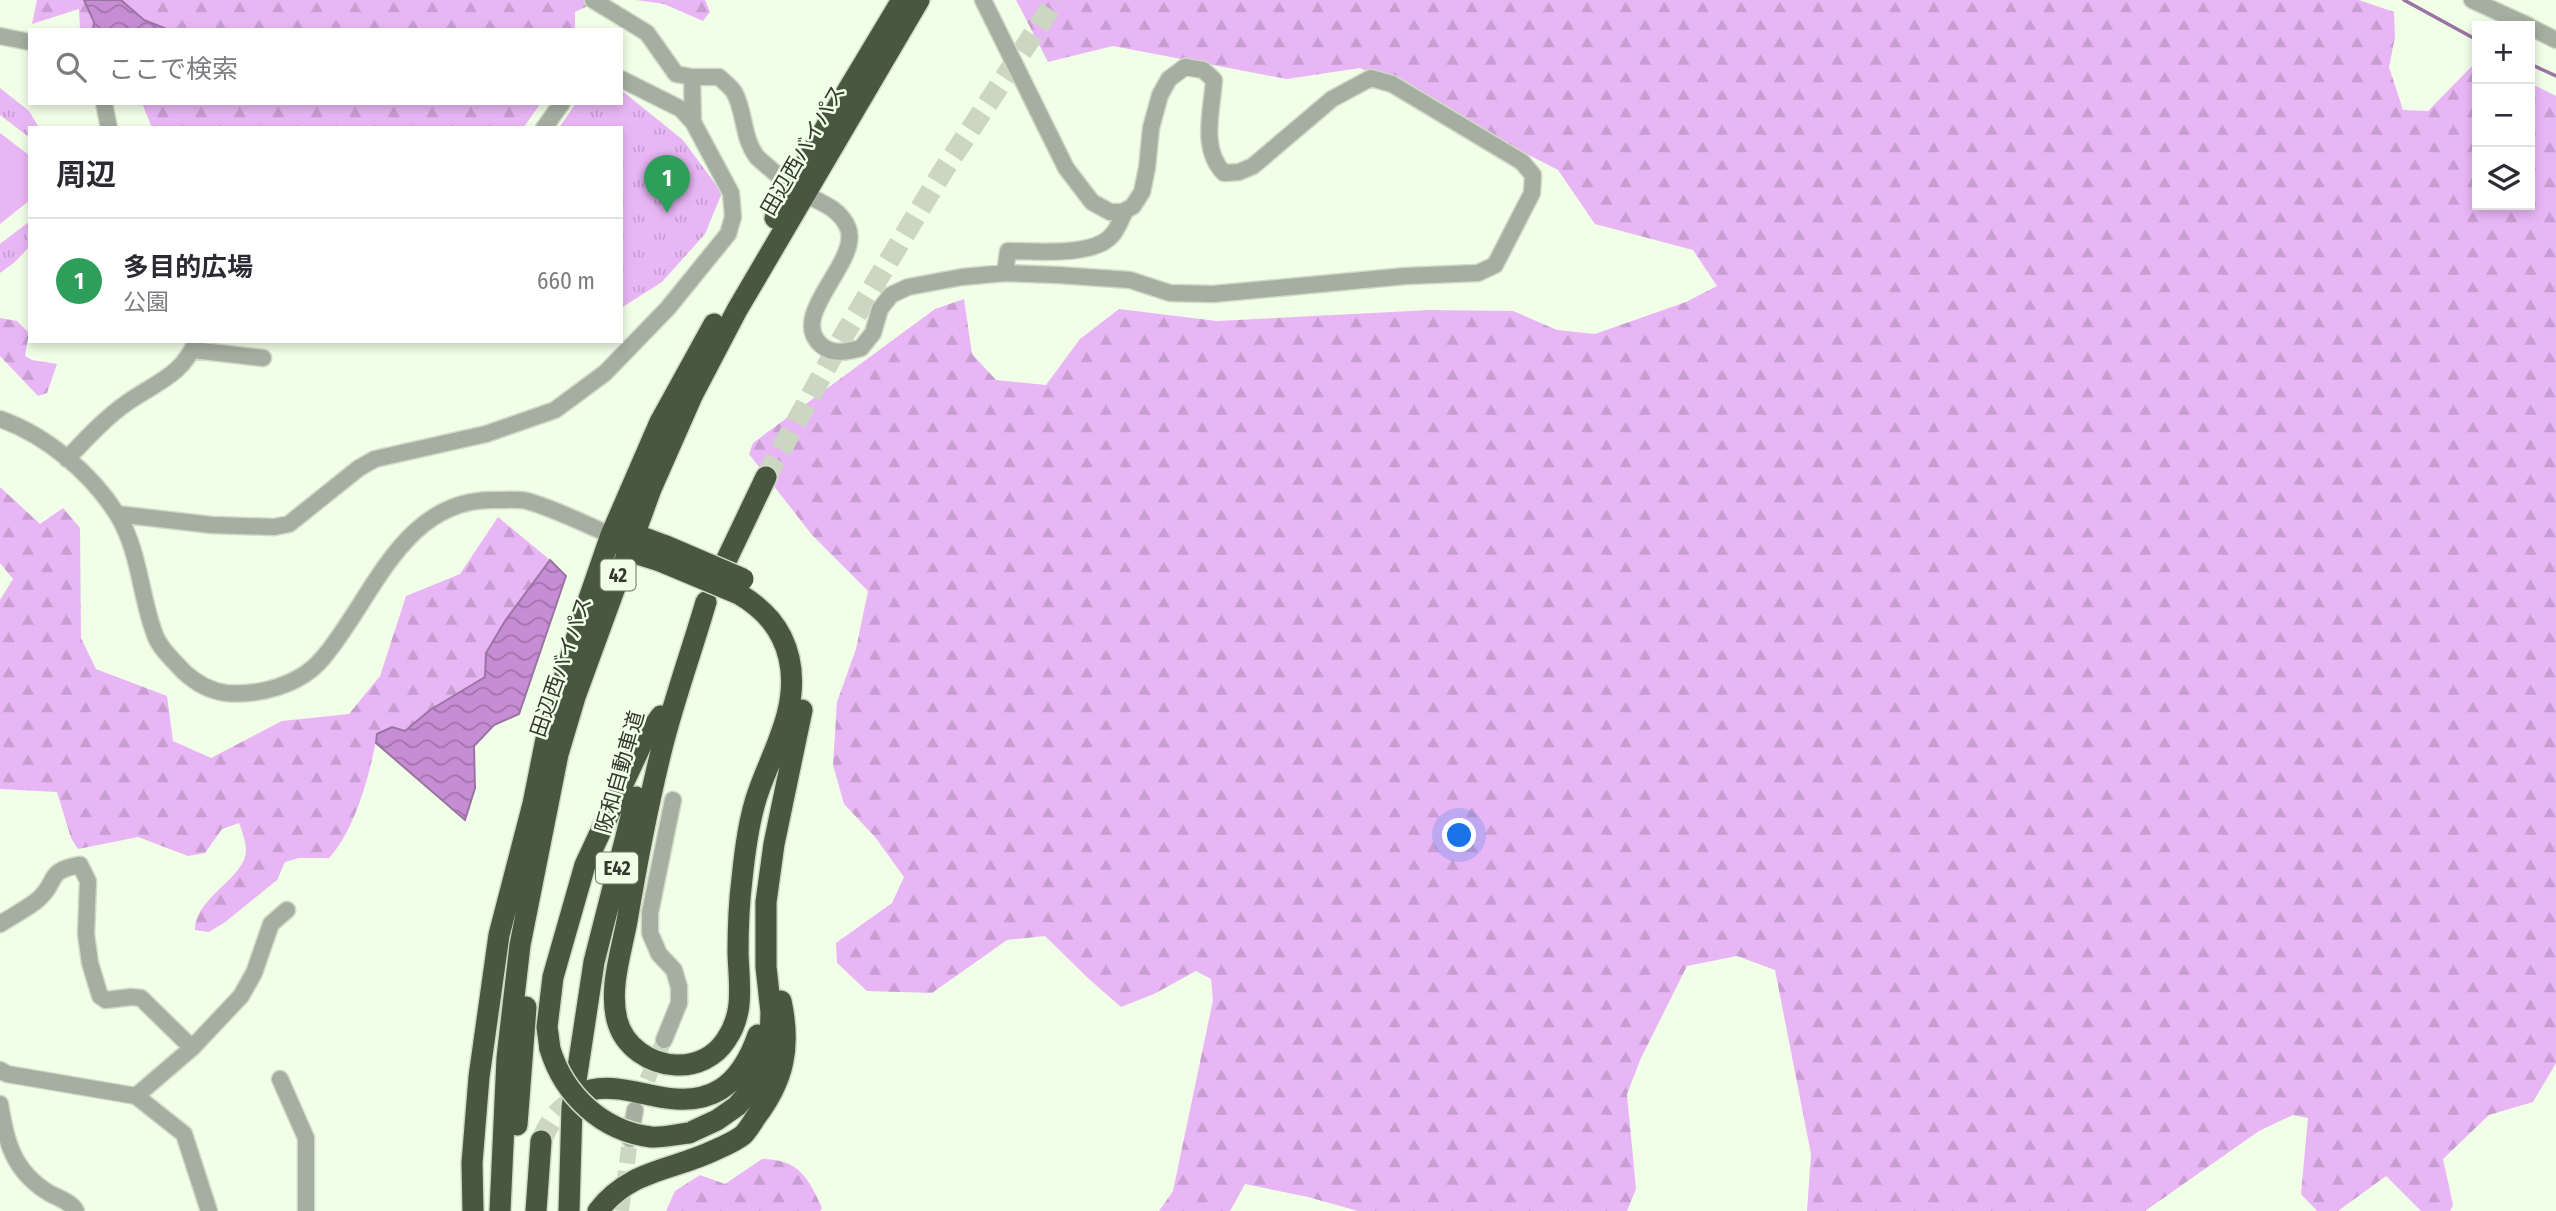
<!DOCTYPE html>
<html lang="ja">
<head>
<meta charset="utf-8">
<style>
	body { margin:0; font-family:"Fira Sans Condensed","Noto Sans JP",sans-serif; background:#f7f7f7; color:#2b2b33 }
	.controls { position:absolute; right:21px; top:21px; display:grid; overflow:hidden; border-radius:0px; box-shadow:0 4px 10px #0003 }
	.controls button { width:63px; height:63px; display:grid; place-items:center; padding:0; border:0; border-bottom:2px solid #e1e1e2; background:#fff; color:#2b2b33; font:35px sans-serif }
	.you { position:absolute; left:1460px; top:836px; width:24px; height:24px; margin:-18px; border:5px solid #fff; border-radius:50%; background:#1a73e8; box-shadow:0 0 0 10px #1a73e833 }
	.badge { display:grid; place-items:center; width:46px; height:46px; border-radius:50%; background:#a54cb8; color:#fff; font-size:23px; font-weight:700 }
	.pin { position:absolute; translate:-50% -58px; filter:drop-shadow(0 2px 4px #0008) }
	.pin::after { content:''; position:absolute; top:37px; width:24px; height:21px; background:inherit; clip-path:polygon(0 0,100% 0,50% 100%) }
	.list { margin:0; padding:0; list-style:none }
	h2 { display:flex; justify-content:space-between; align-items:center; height:91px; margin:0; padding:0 28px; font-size:30px }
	h2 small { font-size:23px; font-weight:400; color:#7c7c81 }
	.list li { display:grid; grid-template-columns:46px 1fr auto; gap:21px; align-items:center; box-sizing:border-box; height:126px; padding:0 28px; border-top:2px solid #e1e1e2 }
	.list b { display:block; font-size:26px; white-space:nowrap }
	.list p { margin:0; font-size:23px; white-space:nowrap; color:#7c7c81 }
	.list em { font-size:23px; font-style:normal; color:#7c7c81 }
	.icon { flex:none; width:38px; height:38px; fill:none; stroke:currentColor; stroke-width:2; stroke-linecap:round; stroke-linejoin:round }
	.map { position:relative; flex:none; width:2556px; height:1211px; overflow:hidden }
	.search { position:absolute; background:#fff; box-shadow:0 4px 10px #0003; left:28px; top:28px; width:595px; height:77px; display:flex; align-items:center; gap:18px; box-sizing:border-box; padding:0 24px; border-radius:0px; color:#7c7c81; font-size:26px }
	.panel { position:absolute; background:#fff; box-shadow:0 4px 10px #0003; left:28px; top:126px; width:595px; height:217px; border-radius:0px }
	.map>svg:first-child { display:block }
	.forest { fill:url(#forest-firs) }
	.park { fill:url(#park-tufts) }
	.garden { fill:#e9b6f5 }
	.water { fill:url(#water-waves); stroke:#9a74a2; stroke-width:2 }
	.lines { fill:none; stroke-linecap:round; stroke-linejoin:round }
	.stream { stroke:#9a74a2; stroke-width:3.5 }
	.minor-tunnel { stroke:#cbd7c3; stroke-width:16; stroke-dasharray:16 8; stroke-linecap:butt }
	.highway-tunnel { stroke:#cbd7c3; stroke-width:21; stroke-dasharray:21 10; stroke-linecap:butt }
	.minor-casing { stroke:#cfdbc7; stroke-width:19 }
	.highway-casing { stroke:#cfdbc7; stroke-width:24 }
	.minor { stroke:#a6ada1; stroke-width:16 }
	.highway { stroke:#4a5740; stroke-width:21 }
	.highway-bridge-casing { stroke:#cfdbc7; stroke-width:24; stroke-linecap:butt }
	.highway-bridge { stroke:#4a5740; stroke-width:21 }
	.labels { text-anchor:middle; stroke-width:5; stroke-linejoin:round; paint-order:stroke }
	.shield { fill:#f1fee8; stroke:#6b7466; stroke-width:2 }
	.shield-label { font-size:19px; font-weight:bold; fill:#32392e }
	.street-label { font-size:21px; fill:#32392e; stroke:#f1fee8 }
</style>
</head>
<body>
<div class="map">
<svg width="2556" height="1211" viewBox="0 0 2556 1211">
	<defs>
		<pattern id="forest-firs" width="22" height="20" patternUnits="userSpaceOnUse" patternTransform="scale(1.75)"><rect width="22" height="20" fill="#e9b6f5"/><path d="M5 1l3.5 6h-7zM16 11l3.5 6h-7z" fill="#c89dd2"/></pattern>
		<pattern id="park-tufts" width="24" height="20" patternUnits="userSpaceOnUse" patternTransform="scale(1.75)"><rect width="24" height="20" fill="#e9b6f5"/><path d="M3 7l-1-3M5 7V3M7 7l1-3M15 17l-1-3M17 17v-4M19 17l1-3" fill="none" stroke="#c89dd2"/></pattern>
		<pattern id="water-waves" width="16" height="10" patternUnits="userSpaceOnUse" patternTransform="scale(1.75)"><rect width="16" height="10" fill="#c78dd4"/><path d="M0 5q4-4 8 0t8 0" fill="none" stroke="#a274ac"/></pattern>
	</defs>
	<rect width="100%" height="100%" fill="#f1fee8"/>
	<path class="forest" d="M 37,0 L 601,0 L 575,12 L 575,30 L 80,30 L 79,9 L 32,24 Z
		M 636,0 L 705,0 L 710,12 L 703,21 L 664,4 Z
		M 1016,0 L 2359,0 L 2394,12 L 2395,37 L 2389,67 L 2403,110 L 2428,111 L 2472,66 L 2477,66 L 2477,205 L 2530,205 L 2530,83 L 2556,96 L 2556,1063 L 2533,1102 L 2489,1115 L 2443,1159 L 2453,1205 L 2450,1211 L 2421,1211 L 2386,1176 L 2338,1211 L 2317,1211 L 2301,1194 L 2308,1118 L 2293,1115 L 2259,1131 L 2145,1211 L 1807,1211 L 1811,1154 L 1775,970 L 1737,956 L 1687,966 L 1641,1058 L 1627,1094 L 1636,1189 L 1627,1211 L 1358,1211 L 1308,1197 L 1245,1184 L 1230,1211 L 1159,1211 L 1173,1191 L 1213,1000 L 1211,979 L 1196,971 L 1154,994 L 1121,1007 L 1089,979 L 1045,936 L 1007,940 L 932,993 L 867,991 L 837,963 L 836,943 L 892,903 L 904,877 L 875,837 L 844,804 L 833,765 L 837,702 L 856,649 L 868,591 L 812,535 L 749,454 L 753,443 L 935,309 L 964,299 L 972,354 L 996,380 L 1046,385 L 1080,339 L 1119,309 L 1217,321 L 1430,310 L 1513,311 L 1557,330 L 1595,334 L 1686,302 L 1717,286 L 1693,250 L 1595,224 L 1558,170 L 1360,68 L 1287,79 L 1113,46 L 1048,62 Z
		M 142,103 L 541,103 L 523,128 L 152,128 Z
		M 0,318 L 17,321 L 29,333 L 25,356 L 32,360 L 57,364 L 47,393 L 38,396 L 0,356 Z
		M 0,487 L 40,524 L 63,508 L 80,528 L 81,638 L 96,669 L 167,696 L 173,741 L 211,758 L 282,721 L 349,714 L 380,676 L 406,596 L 460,574 L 498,517 L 550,560 L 505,621 L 486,652 L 485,677 L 435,706 L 405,731 L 377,734 C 371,771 355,831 329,858 L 299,858 L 285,862 L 277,880 L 224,923 L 209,932 L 195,930 C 195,901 232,885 244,860 C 249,849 243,834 239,823 L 222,829 L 205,853 L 188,856 L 138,837 L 78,849 L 71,838 L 57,792 L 0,789 L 0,600 L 13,579 L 0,563 Z
		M 762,1159 C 799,1159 809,1179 822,1208 L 820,1211 L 666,1211 L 675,1191 L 700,1175 L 725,1184 Z"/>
	<path class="park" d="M 0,88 L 29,111 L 38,126 L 39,128 L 30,128 L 30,138 L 0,115 Z
		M 621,90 L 683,140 L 722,193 L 705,234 L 662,282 L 621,308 L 621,128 L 559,128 L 576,103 L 621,103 Z
		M 30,221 L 30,246 L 15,262 L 0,273 L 0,244 Z"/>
	<path class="garden" d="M 0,133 L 30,156 L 30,200 L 0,224 Z"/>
	<path class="water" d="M 84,0 L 121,0 L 144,20 L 169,30 L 93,30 L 94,22 Z
		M 550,560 L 566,576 L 519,714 L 494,725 L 474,746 L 475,788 L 465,820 L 376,743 L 377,734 L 392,727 L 405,731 L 430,710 L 485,677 L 486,653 L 505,621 Z"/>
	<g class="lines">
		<path class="stream" d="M 2404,0 L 2477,40
			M 2530,64 L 2556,76"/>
		<path class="minor-tunnel" d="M 638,1102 L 664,1040
			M 621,1211 L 630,1139"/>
		<path class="highway-tunnel" d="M 766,477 L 844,335 L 943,171 L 1056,0
			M 541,1141 C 553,1114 560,1108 586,1093"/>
		<g class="minor-casing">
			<path id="minor" d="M 593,0 L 647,33 L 676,74 L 692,77 L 719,77 C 723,81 730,86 734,92 C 745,110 742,138 757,157 C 761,161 789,185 794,188 C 813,201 838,204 848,228 C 861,262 787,315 821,345 C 832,355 847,352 861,348 L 873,333 L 880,309 L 891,295 L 908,287 L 962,277 L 1005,273 L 1058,275 L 1130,280 L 1170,293 L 1213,294 L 1406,276 L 1478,273 L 1495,265 L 1532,193 L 1533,175 L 1522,162 L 1392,84 L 1371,78 L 1332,99 L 1253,166 L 1239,172 L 1224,173 C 1200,149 1212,110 1214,80 L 1203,70 L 1185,67 L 1169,79 L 1160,95 L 1151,128 L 1147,168 L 1142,192 L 1133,206 L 1123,212 L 1110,212 L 1092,202 L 1066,168 L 983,0
				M 2472,0 L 2529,26
				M 2530,27 L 2556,40
				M 0,36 L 30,42
				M 692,77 L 693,122
				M 104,103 L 109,128
				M 544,128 L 562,103
				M 1005,273 L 1008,251 C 1035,251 1095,257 1112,235 C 1118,229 1121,218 1126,210
				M 193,350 L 263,358
				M 0,419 C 46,435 91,473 117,514 C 140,551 140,596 155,635 C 160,649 174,661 184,672 C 195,682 210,691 226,693 C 259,696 300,685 322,659 C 373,600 402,497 496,500 C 506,500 518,499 527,501 C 556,509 584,524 611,535
				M 67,459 C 86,439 105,418 128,402 C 155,383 183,375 196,341
				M 117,514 L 212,525 L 274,527 L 289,524 L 359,468 L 375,459 L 486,434 L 555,410 L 605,373 L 668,308 L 728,234 L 733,217 L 731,193 L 693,122 L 681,109 L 621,79
				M 0,924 C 11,917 24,910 35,902 C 60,883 43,871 80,865 L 88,881 L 86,934 L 90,963 L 100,996 L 106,1000 L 131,997 L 141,998 L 192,1048
				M 664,1040 L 679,1003 L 679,987 L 674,970 L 659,954 L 650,933 L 650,913 L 673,800
				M 0,1070 L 7,1074 L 136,1096 L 184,1134 L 209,1211
				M 280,1079 L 306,1138 L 306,1211
				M 136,1096 L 192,1048 L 241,996 L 254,973 L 271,924 L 287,910
				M 0,1104 C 6,1142 13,1171 49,1193 C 58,1198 70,1201 76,1211
				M 630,1139 L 635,1110"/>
		</g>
		<g class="highway-casing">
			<path id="highway" d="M 775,218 L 827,125 L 902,0
				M 620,535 L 634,534 L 666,546
				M 617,541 L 628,551 L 660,561
				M 714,586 L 766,477
				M 706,602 C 692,650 675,697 663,744 C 648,803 637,862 627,921 C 621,953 609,988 617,1020 C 624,1047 650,1064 676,1065 C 696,1066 715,1057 726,1040 C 745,1013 739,984 738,953 C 738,929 739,903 742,879 C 745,850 749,817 759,790 C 774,748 800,706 789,658 C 782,628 764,609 739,594
				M 532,809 L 547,734 L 584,613 L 611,535 L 660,422 L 714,324
				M 550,1049 L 547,1027 L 553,977 L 585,865 L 644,739 L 661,716
				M 591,1090 C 612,1085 634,1092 655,1096 C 710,1108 740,1087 758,1035
				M 517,1125 L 526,1007
				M 689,1133 L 717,1120 L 737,1106 L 751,1090 L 770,1044 L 771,1012 L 766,967 L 766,902 L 774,844 L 802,710
				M 473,1211 L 472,1163 L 479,1077 L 499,935 L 533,804
				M 500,1211 L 507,1058 L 520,945 L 558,754 L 575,697 L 651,489 L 692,396 L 737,310 L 919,0
				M 536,1211 L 541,1141
				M 569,1211 L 572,1107 L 594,962 L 636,797
				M 598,1211 C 630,1169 672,1171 715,1150 C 724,1146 736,1141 743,1135 C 748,1130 752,1123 756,1117 C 784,1080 791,1047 781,1001"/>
		</g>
		<use href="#minor" class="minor"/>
		<use href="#highway" class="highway"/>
		<g class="highway-bridge-casing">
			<path id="highway-bridge" d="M 666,546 L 743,579
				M 660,561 L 739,594
				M 550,1049 C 564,1095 602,1131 651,1137 C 663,1138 678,1134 689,1133"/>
		</g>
		<use href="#highway-bridge" class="highway-bridge"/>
	</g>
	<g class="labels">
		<g class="shield">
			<rect x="600.5" y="559.5" width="35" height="31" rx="5"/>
			<rect x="596" y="852.5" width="42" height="31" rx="5"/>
		</g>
		<g class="shield-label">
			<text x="618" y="582">42</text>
			<text x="617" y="875">E42</text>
		</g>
		<g class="street-label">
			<text transform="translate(803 150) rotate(-60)" y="7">田辺西バイパス</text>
			<text transform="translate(561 667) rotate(-71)" y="7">田辺西バイパス</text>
			<text transform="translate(620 772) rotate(-74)" y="7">阪和自動車道</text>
		</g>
	</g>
</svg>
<div class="controls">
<button>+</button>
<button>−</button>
<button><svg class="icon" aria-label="layers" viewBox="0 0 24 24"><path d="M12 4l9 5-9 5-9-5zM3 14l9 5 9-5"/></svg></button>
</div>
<div class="you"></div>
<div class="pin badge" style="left:667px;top:213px;background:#2e9e5b">1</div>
<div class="search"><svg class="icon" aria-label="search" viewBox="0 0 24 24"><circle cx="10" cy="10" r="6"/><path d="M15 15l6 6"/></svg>ここで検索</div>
<section class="panel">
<h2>周辺<small></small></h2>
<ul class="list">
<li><span class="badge" style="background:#2e9e5b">1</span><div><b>多目的広場</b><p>公園</p></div><em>660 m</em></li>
</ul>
</section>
</div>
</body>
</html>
